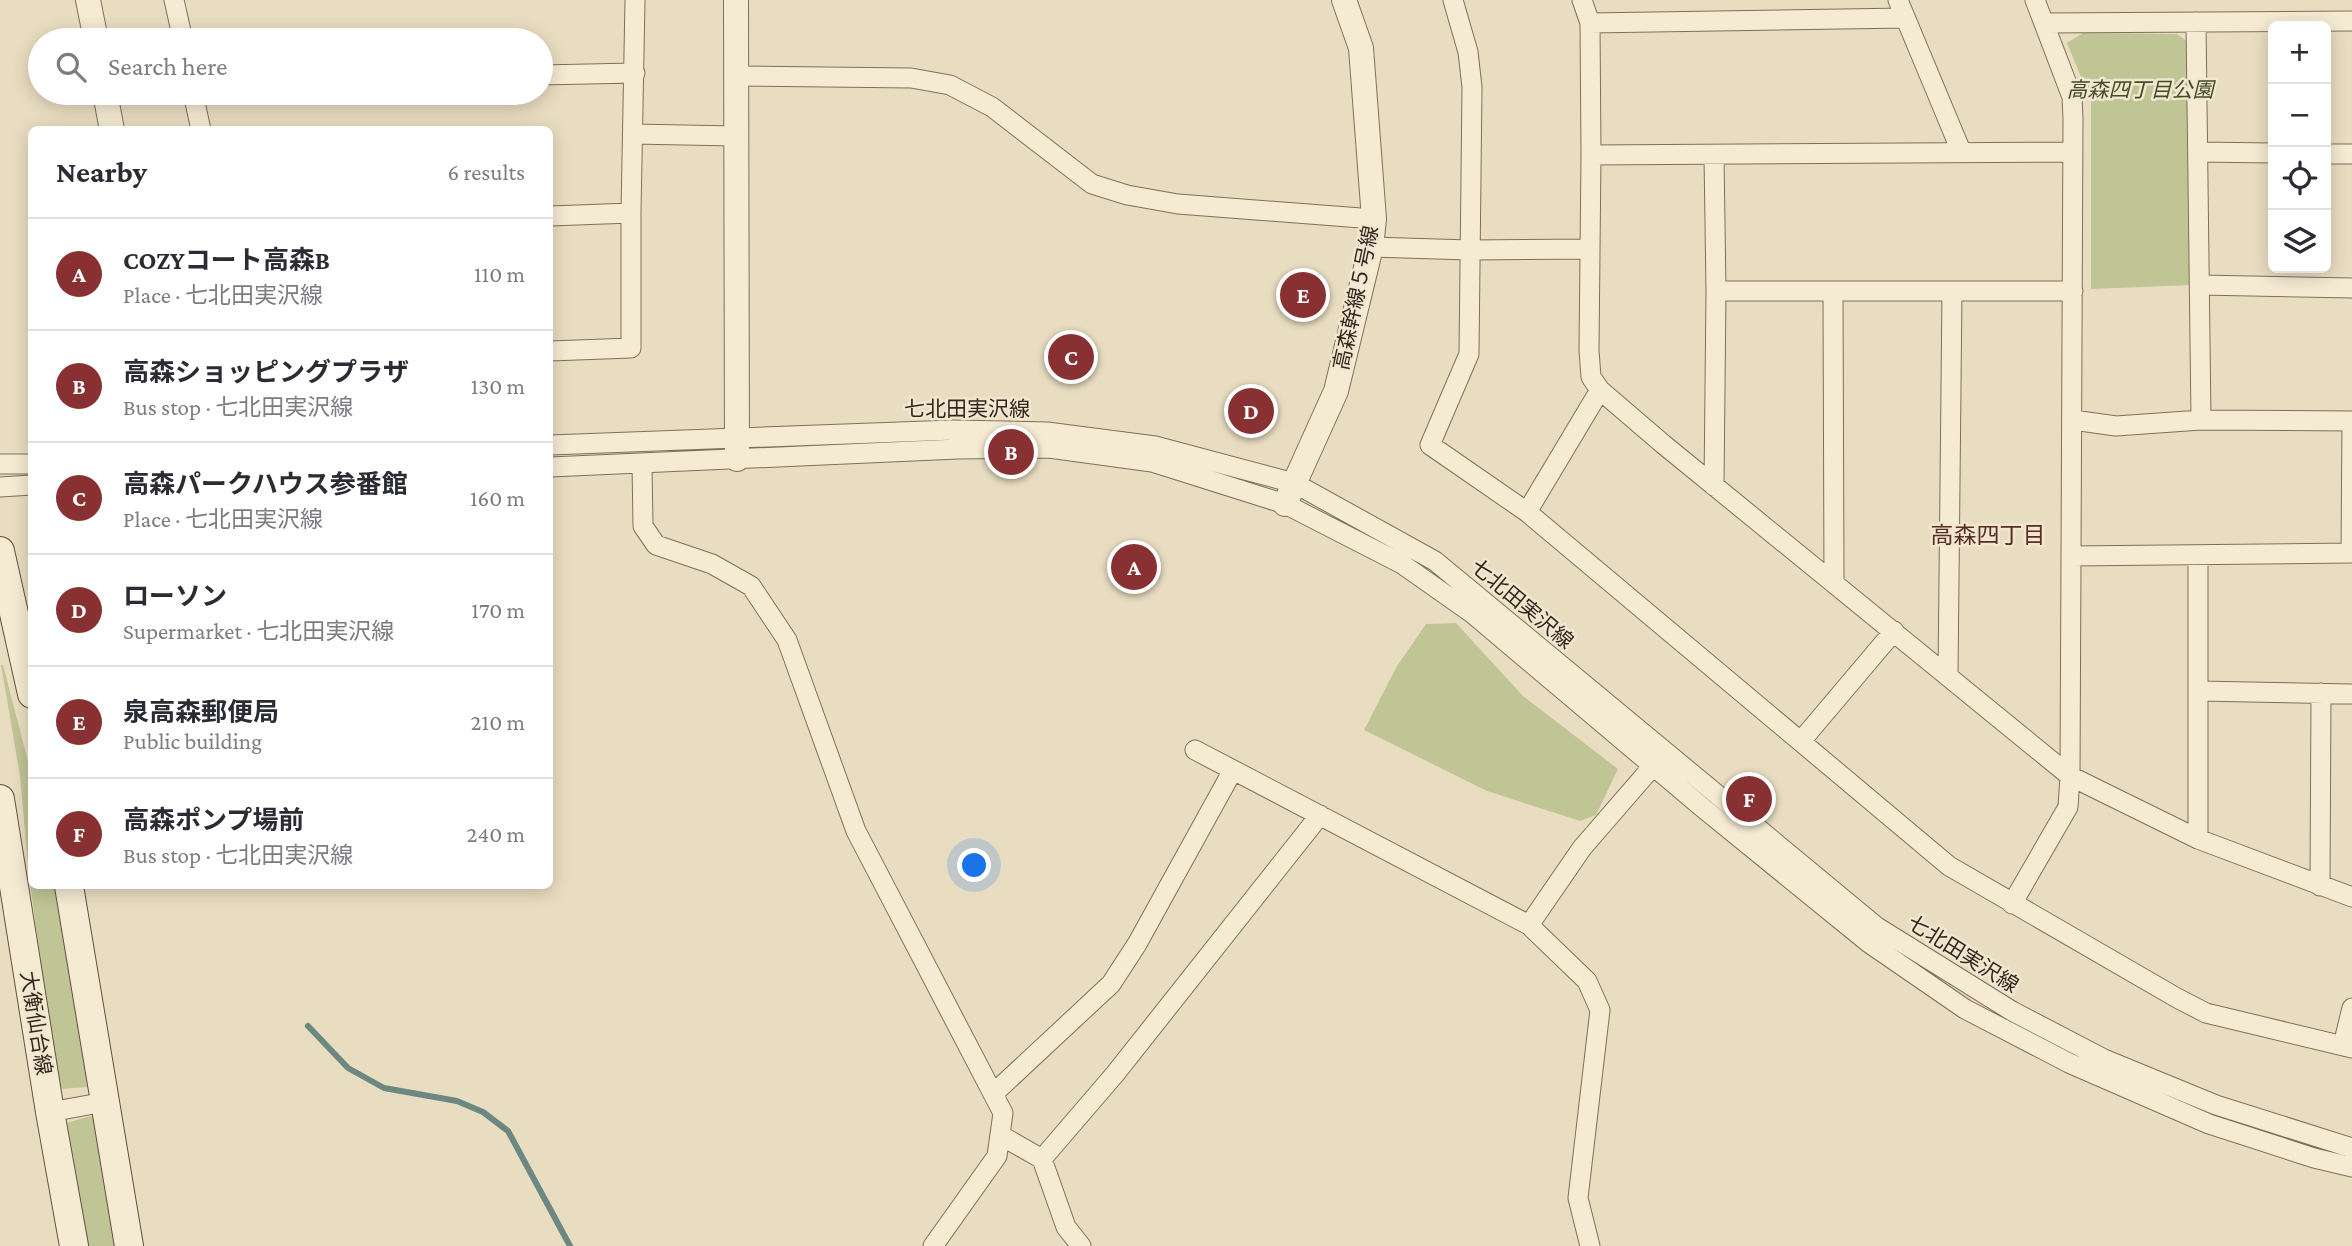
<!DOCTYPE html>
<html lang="en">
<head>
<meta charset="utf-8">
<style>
	body { margin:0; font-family:"Crimson Pro","Noto Sans JP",serif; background:#f7f7f7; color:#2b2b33 }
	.controls { position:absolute; right:21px; top:21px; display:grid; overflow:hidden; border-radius:10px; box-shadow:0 4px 18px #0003 }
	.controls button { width:63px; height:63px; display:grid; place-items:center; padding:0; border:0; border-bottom:2px solid #e1e1e2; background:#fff; color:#2b2b33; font:35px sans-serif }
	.you { position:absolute; left:975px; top:866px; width:24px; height:24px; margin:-18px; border:5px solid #fff; border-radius:50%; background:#1a73e8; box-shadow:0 0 0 10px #1a73e833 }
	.badge { display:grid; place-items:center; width:46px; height:46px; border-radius:50%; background:#893132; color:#fff; font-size:23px; font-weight:700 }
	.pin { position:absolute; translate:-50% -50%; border:4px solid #fff; box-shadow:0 2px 7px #0006 }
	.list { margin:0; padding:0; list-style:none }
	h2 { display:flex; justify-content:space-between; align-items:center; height:91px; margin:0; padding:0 28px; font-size:30px }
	h2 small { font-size:23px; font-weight:400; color:#7c7c81 }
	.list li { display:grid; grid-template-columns:46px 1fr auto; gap:21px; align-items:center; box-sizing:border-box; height:112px; padding:0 28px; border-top:2px solid #e1e1e2 }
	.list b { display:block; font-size:26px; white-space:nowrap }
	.list p { margin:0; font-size:23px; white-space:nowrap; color:#7c7c81 }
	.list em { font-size:23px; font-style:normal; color:#7c7c81 }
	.icon { flex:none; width:38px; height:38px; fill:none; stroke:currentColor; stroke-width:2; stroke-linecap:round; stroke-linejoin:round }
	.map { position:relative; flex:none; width:2352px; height:1246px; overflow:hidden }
	.search { position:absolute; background:#fff; box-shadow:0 4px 18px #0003; left:28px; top:28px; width:525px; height:77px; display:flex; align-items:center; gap:18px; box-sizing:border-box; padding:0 24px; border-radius:38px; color:#7c7c81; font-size:26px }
	.panel { position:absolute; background:#fff; box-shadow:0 4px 18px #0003; left:28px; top:126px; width:525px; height:763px; border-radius:10px }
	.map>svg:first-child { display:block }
	.green { fill:#c0c596 }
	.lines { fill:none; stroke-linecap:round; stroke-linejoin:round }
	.stream { stroke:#6c8881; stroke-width:6 }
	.minor-casing { stroke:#806e5a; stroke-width:21 }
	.tertiary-casing { stroke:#806e5a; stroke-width:26 }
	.secondary-casing { stroke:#62503e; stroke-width:30 }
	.minor { stroke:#f5ebd3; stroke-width:19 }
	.tertiary { stroke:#f5ebd3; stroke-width:24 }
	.secondary { stroke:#f5ebd3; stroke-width:28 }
	.labels { text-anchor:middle; stroke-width:5; stroke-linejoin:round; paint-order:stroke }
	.park-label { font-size:21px; font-style:italic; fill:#434c26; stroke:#f1e7d0 }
	.street-label { font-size:21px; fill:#32271d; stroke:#f1e7d0 }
	.neighbourhood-label { font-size:23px; fill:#5a2d21; stroke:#f1e7d0 }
</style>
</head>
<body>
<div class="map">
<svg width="2352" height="1246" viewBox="0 0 2352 1246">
	<rect width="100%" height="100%" fill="#e9ddc1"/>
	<path class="green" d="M 2083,33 L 2177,34 L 2190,43 L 2191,285 L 2091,289 L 2091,101 L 2067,43 Z
		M 1456,623 L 1523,696 L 1618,769 L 1596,815 L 1580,821 L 1487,791 L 1364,730 L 1397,666 L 1426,624 Z
		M 1,665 L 3,665 L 31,773 L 32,886 L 54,886 L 89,1084 L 87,1087 L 63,1089 L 60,1087 L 51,1037 L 29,876 L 20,776 Z
		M 91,1116 L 94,1118 L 118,1246 L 88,1246 L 66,1123 Z"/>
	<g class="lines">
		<path class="stream" d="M 308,1026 L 348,1068 L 384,1088 L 457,1101 L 483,1112 L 508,1131 L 570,1246"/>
		<g class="minor-casing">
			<path id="minor" d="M 174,0 L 183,40
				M 1453,0 L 1468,52 L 1472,87 L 1469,354 L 1430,445 L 1527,512 L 1949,866 L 2177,998 L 2206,1013 L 2352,1048
				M 1582,0 L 1590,23 L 1591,155 L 1589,350 L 1591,377 L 1600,390 L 1663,444 L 2070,776 L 2198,839 L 2352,897
				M 1898,0 L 1961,151
				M 2196,22 L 2201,420
				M 1590,23 L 1905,18
				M 2045,23 L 2352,21
				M 541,75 L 635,73
				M 735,76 L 911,78 L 950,85 L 992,107 L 1092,184 L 1127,195 L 1178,204 L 1374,219
				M 193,93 L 201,130
				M 633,134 L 735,136
				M 2198,152 L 2273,153
				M 2326,154 L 2352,154
				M 1591,155 L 2073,152
				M 1714,155 L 1716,291 L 1714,486
				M 550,216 L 631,213
				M 1371,247 L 1470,250 L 1590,249
				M 2200,285 L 2352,288
				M 1716,291 L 2073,291
				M 1833,292 L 1834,583
				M 550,351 L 631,348 L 631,213 L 635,0
				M 2073,420 L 2116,426 L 2201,420 L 2352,421
				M 550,445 L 954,430 L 1047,432 L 1155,446 L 1294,483 L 1435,561 L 1877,927 L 2012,1011 L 2104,1059 L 2216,1105 L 2352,1148
				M 0,464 L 32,464
				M 642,464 L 643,526 L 656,545 L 712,564 L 751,586 L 787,640 L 856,831 L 1003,1113 L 997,1156 L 933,1246
				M 550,467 L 958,449 L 1049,448 L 1152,462 L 1285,504 L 1402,564 L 1473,614 L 1703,808 L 1869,943 L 1965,1009 L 2069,1063 L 2209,1124 L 2314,1158 L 2352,1167
				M 0,487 L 32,485
				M 1527,512 L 1600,390
				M 2351,553 L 2352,421
				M 2198,555 L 2198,839
				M 2071,556 L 2352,553
				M 1948,676 L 1952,291
				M 2199,691 L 2352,694
				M 1801,741 L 1894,631
				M 1195,750 L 1529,925 L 1587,981 L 1600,1010 L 1578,1198 L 1590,1246
				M 2320,886 L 2321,693
				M 2012,904 L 2068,807 L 2070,776 L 2073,119 L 2072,97 L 2035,0
				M 1529,925 L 1582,848 L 1653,766
				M 2343,1045 L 2352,1008
				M 993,1094 L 1111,984 L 1137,944 L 1233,770
				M 50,1112 L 105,1102
				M 1000,1135 L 1042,1159 L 1066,1227 L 1081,1246
				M 1042,1159 L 1115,1074 L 1320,815"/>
		</g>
		<g class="tertiary-casing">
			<path id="tertiary" d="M 88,0 L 96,40
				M 736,0 L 737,459
				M 105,93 L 112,130
				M 1285,504 L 1336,391 L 1371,247 L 1374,219 L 1361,48 L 1344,0"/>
		</g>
		<g class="secondary-casing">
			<path id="secondary" d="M 0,551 L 32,694
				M 0,799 L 50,1112 L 74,1246
				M 69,886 L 129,1246"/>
		</g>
		<use href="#minor" class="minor"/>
		<use href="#tertiary" class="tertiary"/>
		<use href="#secondary" class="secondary"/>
	</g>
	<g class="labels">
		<g class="park-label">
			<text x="2140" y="97">高森四丁目公園</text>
		</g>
		<g class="street-label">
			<text transform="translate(1356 298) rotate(-78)" y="7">高森幹線５号線</text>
			<text x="967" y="416">七北田実沢線</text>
			<text transform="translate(1522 604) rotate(40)" y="7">七北田実沢線</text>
			<text transform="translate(1963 954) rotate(32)" y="7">七北田実沢線</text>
			<text transform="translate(36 1023) rotate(81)" y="7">大衡仙台線</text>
		</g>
		<g class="neighbourhood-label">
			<text x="1988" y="543">高森四丁目</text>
		</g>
	</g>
</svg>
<div class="controls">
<button>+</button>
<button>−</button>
<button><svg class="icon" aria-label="locate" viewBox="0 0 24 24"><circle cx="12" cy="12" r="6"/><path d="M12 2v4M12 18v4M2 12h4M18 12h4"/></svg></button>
<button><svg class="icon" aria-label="layers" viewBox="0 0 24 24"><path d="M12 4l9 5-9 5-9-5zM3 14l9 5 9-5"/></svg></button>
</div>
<div class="you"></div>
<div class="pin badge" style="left:1134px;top:567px">A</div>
<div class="pin badge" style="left:1011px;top:452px">B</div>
<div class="pin badge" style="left:1071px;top:357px">C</div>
<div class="pin badge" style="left:1251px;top:411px">D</div>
<div class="pin badge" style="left:1303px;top:295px">E</div>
<div class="pin badge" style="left:1749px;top:799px">F</div>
<div class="search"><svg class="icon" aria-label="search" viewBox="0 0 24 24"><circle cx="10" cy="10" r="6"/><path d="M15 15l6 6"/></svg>Search here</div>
<section class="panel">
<h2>Nearby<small>6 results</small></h2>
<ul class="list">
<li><span class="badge">A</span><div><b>COZYコート高森B</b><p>Place · 七北田実沢線</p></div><em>110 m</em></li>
<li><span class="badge">B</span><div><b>高森ショッピングプラザ</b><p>Bus stop · 七北田実沢線</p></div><em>130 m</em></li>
<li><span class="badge">C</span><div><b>高森パークハウス参番館</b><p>Place · 七北田実沢線</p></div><em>160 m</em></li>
<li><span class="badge">D</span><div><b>ローソン</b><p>Supermarket · 七北田実沢線</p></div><em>170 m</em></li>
<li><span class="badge">E</span><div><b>泉高森郵便局</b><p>Public building</p></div><em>210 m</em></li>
<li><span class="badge">F</span><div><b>高森ポンプ場前</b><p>Bus stop · 七北田実沢線</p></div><em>240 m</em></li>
</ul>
</section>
</div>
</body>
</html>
